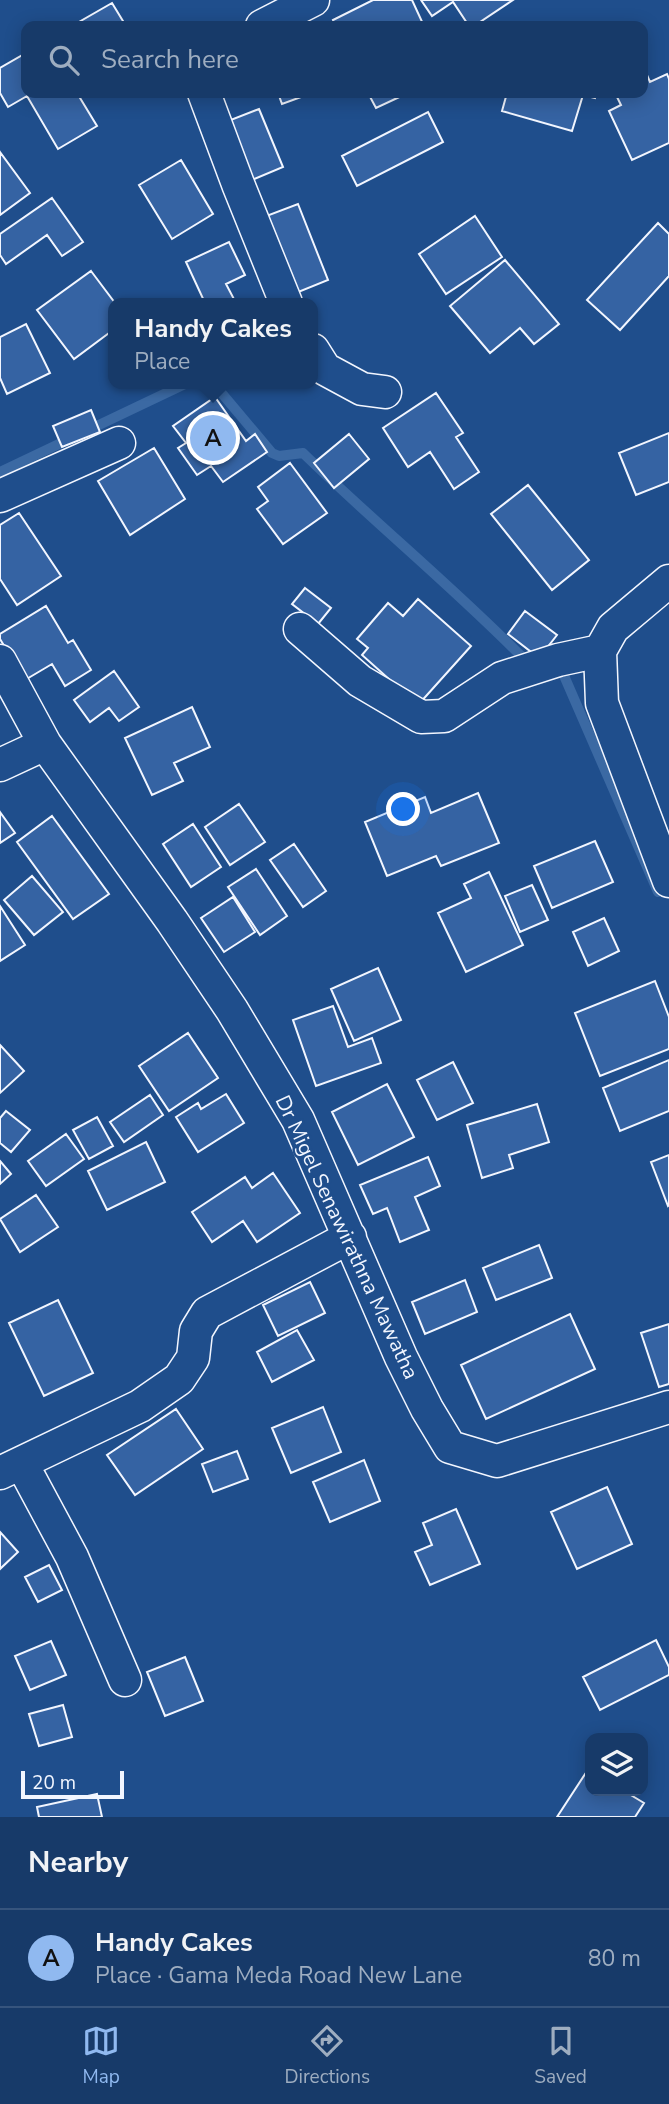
<!DOCTYPE html>
<html lang="en">
<head>
<meta charset="utf-8">
<style>
	body { margin:0; font-family:"Nunito Sans",sans-serif; background:#244571; color:#f1f3f6 }
	.controls { position:absolute; right:21px; bottom:21px; display:grid; overflow:hidden; border-radius:14px; box-shadow:0 4px 18px #0003 }
	.controls button { width:63px; height:63px; display:grid; place-items:center; padding:0; border:0; border-bottom:2px solid #36547d; background:#173a69; color:#f1f3f6; font:35px sans-serif }
	.scale { position:absolute; left:21px; bottom:18px; width:103px; box-sizing:border-box; padding-left:7px; border:4px solid #f2f6ff; border-top:0; font-size:19px; line-height:24px; white-space:nowrap; color:#f2f6ff; -webkit-text-stroke:5px #1f4e8c; paint-order:stroke }
	.you { position:absolute; left:404px; top:810px; width:24px; height:24px; margin:-18px; border:5px solid #fff; border-radius:50%; background:#1a73e8; box-shadow:0 0 0 10px #1a73e833 }
	.badge { display:grid; place-items:center; width:46px; height:46px; border-radius:50%; background:#90b9f0; color:#111; font-size:23px; font-weight:700 }
	.pin { position:absolute; translate:-50% -50%; border:4px solid #fff; box-shadow:0 2px 7px #0006 }
	.popup { position:absolute; left:108px; top:298px; width:210px; height:91px; box-sizing:border-box; display:grid; place-content:center; border-radius:14px; background:#173a69; filter:drop-shadow(0 2px 5px #0005); font-size:23px; white-space:nowrap; color:#9eadc0 }
	.popup b { font-size:26px; color:#f1f3f6 }
	.popup::after { content:''; position:absolute; left:50%; top:100%; margin-left:-14px; border:14px solid transparent; border-top-color:#173a69 }
	.list { margin:0; padding:0; list-style:none }
	h2 { display:flex; justify-content:space-between; align-items:center; height:91px; margin:0; padding:0 28px; font-size:30px }
	h2 small { font-size:23px; font-weight:400; color:#9eadc0 }
	.list li { display:grid; grid-template-columns:46px 1fr auto; gap:21px; align-items:center; box-sizing:border-box; height:98px; padding:0 28px; border-top:2px solid #36547d }
	.list b { display:block; font-size:26px; white-space:nowrap }
	.list p { margin:0; font-size:23px; white-space:nowrap; color:#9eadc0 }
	.list em { font-size:23px; font-style:normal; color:#9eadc0 }
	.icon { flex:none; width:38px; height:38px; fill:none; stroke:currentColor; stroke-width:2; stroke-linecap:round; stroke-linejoin:round }
	.map { position:relative; flex:none; width:669px; height:1817px; overflow:hidden }
	.search { position:absolute; background:#173a69; box-shadow:0 4px 18px #0003; left:21px; right:21px; top:21px; height:77px; display:flex; align-items:center; gap:18px; box-sizing:border-box; padding:0 24px; border-radius:14px; color:#9eadc0; font-size:26px }
	.sheet { height:189px; background:#173a69 }
	nav { display:flex; justify-content:space-around; align-items:center; box-sizing:border-box; height:98px; border-top:2px solid #36547d; background:#173a69; font-size:19px; color:#9eadc0 }
	nav a { display:grid; justify-items:center; gap:4px }
	nav .on { color:#90b9f0 }
	.map>svg:first-child { display:block }
	.lines { fill:none; stroke-linecap:round; stroke-linejoin:round }
	.stream { stroke:#3b69a3; stroke-width:10 }
	.building { fill:#3563a3; stroke:#f2f6ff; stroke-width:2 }
	.minor-casing { stroke:#f2f6ff; stroke-width:35 }
	.minor { stroke:#1f4e8c; stroke-width:32 }
	.labels { text-anchor:middle; stroke-width:5; stroke-linejoin:round; paint-order:stroke }
	.street-label { font-size:21px; fill:#f2f6ff; stroke:#1f4e8c }
</style>
</head>
<body>
<div class="map">
<svg width="669" height="1817" viewBox="0 0 669 1817">
	<rect width="100%" height="100%" fill="#1f4e8c"/>
	<g class="lines">
		<path class="stream" d="M 214,384 L 272,453 L 279,456 L 303,453 C 377,525 457,590 529,664
			M 0,472 L 185,384
			M 553,669 L 562,671 L 658,892"/>
	</g>
	<path class="building" d="M 373,0 L 412,0 L 424,26 L 336,26 L 333,20 Z
		M 421,0 L 513,0 L 474,26 L 469,26 L 453,2 L 432,16 Z
		M 112,3 L 126,26 L 72,26 Z
		M 26,53 L 26,93 L 77,93 L 97,126 L 58,149 L 27,96 L 8,107 L 0,93 L 0,68 Z
		M 643,66 L 650,82 L 667,74 L 669,79 L 669,143 L 632,160 L 609,111 L 621,105 L 615,93 L 643,93 Z
		M 278,93 L 312,93 L 282,104 Z
		M 368,93 L 408,93 L 376,108 Z
		M 507,93 L 597,93 L 595,98 L 583,95 L 572,131 L 502,111 Z
		M 259,109 L 283,167 L 252,180 L 228,121 Z
		M 428,112 L 443,142 L 357,186 L 342,156 Z
		M 0,152 L 30,193 L 0,215 Z
		M 181,160 L 213,214 L 172,239 L 139,185 Z
		M 52,198 L 83,242 L 62,256 L 47,235 L 6,264 L 0,255 L 0,234 Z
		M 298,204 L 328,280 L 291,295 L 261,218 Z
		M 475,216 L 502,257 L 446,294 L 419,254 Z
		M 658,223 L 669,234 L 669,276 L 620,330 L 587,300 Z
		M 229,242 L 245,275 L 226,284 L 236,303 L 205,303 L 186,262 Z
		M 505,260 L 559,324 L 534,344 L 520,328 L 490,353 L 450,306 Z
		M 91,271 L 115,303 L 113,303 L 113,330 L 74,359 L 37,310 Z
		M 26,324 L 50,373 L 7,394 L 0,378 L 0,337 Z
		M 436,393 L 463,433 L 456,437 L 479,472 L 454,489 L 430,452 L 408,467 L 383,428 Z
		M 215,397 L 246,441 L 255,434 L 267,452 L 223,482 L 211,466 L 197,475 L 178,448 L 186,443 L 173,426 Z
		M 91,410 L 100,432 L 62,447 L 53,426 Z
		M 669,433 L 669,482 L 636,495 L 619,453 Z
		M 349,434 L 369,459 L 334,488 L 314,463 Z
		M 154,448 L 185,499 L 130,535 L 98,481 Z
		M 290,463 L 327,513 L 283,544 L 257,509 L 268,501 L 258,487 Z
		M 528,485 L 589,560 L 552,590 L 491,514 Z
		M 19,513 L 61,576 L 17,605 L 0,579 L 0,525 Z
		M 305,588 L 331,608 L 318,624 L 292,604 Z
		M 418,599 L 471,646 L 418,705 L 362,655 L 368,648 L 357,639 L 388,603 L 403,616 Z
		M 46,606 L 68,643 L 73,640 L 91,670 L 65,686 L 52,664 L 25,680 L 0,639 L 0,634 Z
		M 525,611 L 557,635 L 539,658 L 508,634 Z
		M 114,671 L 139,707 L 119,721 L 109,708 L 90,722 L 74,700 Z
		M 192,707 L 210,747 L 174,763 L 183,781 L 152,795 L 125,738 Z
		M 478,793 L 499,843 L 441,866 L 436,856 L 387,876 L 365,822 L 425,797 L 431,813 Z
		M 239,804 L 265,842 L 230,865 L 205,827 Z
		M 0,812 L 15,833 L 0,843 Z
		M 52,816 L 109,894 L 73,919 L 17,842 Z
		M 193,824 L 221,867 L 191,887 L 163,844 Z
		M 595,841 L 613,882 L 552,908 L 534,866 Z
		M 294,844 L 326,891 L 303,907 L 270,860 Z
		M 256,869 L 287,916 L 260,935 L 228,887 Z
		M 489,872 L 523,945 L 466,972 L 438,913 L 471,898 L 464,884 Z
		M 32,876 L 63,912 L 34,935 L 4,900 Z
		M 532,885 L 548,920 L 520,932 L 505,896 Z
		M 233,897 L 255,932 L 224,952 L 201,918 Z
		M 0,906 L 25,945 L 0,961 Z
		M 604,918 L 619,951 L 588,966 L 573,932 Z
		M 378,968 L 401,1020 L 354,1041 L 331,989 Z
		M 655,981 L 669,1017 L 669,1049 L 600,1076 L 575,1013 Z
		M 333,1006 L 348,1047 L 372,1038 L 381,1063 L 316,1086 L 293,1020 Z
		M 188,1033 L 218,1078 L 169,1111 L 139,1066 Z
		M 0,1045 L 24,1071 L 0,1093 Z
		M 669,1060 L 669,1111 L 620,1131 L 603,1088 Z
		M 453,1062 L 473,1103 L 437,1120 L 417,1080 Z
		M 387,1084 L 414,1137 L 358,1165 L 332,1112 Z
		M 226,1094 L 244,1123 L 198,1152 L 176,1117 L 198,1103 L 201,1109 Z
		M 150,1095 L 163,1115 L 124,1142 L 110,1122 Z
		M 537,1104 L 549,1142 L 509,1155 L 513,1168 L 482,1178 L 467,1125 Z
		M 6,1111 L 30,1130 L 11,1152 L 0,1143 L 0,1118 Z
		M 97,1117 L 113,1146 L 89,1159 L 73,1130 Z
		M 66,1134 L 84,1159 L 46,1186 L 28,1161 Z
		M 146,1142 L 165,1182 L 107,1210 L 88,1171 Z
		M 669,1155 L 669,1205 L 668,1206 L 651,1162 Z
		M 428,1157 L 440,1186 L 415,1197 L 429,1230 L 400,1242 L 387,1208 L 373,1214 L 360,1185 Z
		M 0,1161 L 11,1174 L 0,1184 Z
		M 273,1173 L 300,1213 L 257,1242 L 243,1221 L 212,1242 L 192,1212 L 245,1177 L 252,1188 Z
		M 36,1195 L 58,1227 L 20,1252 L 0,1219 Z
		M 539,1245 L 552,1278 L 496,1300 L 483,1268 Z
		M 465,1280 L 477,1312 L 425,1334 L 412,1302 Z
		M 310,1282 L 325,1313 L 278,1336 L 263,1305 Z
		M 58,1300 L 93,1373 L 44,1396 L 9,1323 Z
		M 570,1314 L 595,1369 L 486,1419 L 461,1365 Z
		M 669,1324 L 669,1384 L 659,1387 L 641,1333 Z
		M 297,1330 L 314,1360 L 272,1382 L 257,1352 Z
		M 323,1407 L 341,1452 L 291,1473 L 272,1428 Z
		M 176,1409 L 203,1449 L 135,1495 L 107,1455 Z
		M 237,1451 L 248,1479 L 213,1492 L 202,1464 Z
		M 364,1460 L 380,1501 L 330,1522 L 313,1482 Z
		M 607,1487 L 632,1544 L 577,1569 L 551,1512 Z
		M 456,1509 L 480,1564 L 430,1585 L 415,1552 L 432,1545 L 423,1523 Z
		M 0,1532 L 18,1552 L 0,1569 Z
		M 49,1565 L 62,1590 L 38,1602 L 25,1577 Z
		M 656,1640 L 669,1667 L 669,1675 L 600,1710 L 583,1677 Z
		M 51,1641 L 66,1675 L 30,1690 L 15,1656 Z
		M 185,1657 L 203,1701 L 165,1716 L 147,1672 Z
		M 63,1705 L 72,1737 L 39,1746 L 29,1714 Z
		M 589,1768 L 590,1769 L 590,1791 L 624,1791 L 644,1803 L 635,1817 L 557,1817 Z
		M 97,1794 L 102,1817 L 39,1817 L 37,1807 Z"/>
	<g class="lines">
		<g class="minor-casing">
			<path id="minor" d="M 262,26 L 313,0
				M 204,93 L 238,184 L 286,303
				M 313,350 L 325,369 L 362,389 L 385,392
				M 0,496 L 119,443
				M 669,581 L 613,628 L 600,651 L 602,703 L 669,881
				M 300,629 L 360,681 L 421,717 L 444,716 L 502,678 L 558,660 L 600,651
				M 0,661 L 45,744 L 172,921 L 232,1010 L 298,1120 L 401,1357 L 427,1409 L 450,1447 L 497,1461 L 669,1407
				M 0,765 L 45,744
				M 22,1464 L 72,1557 L 125,1680
				M 0,1473 L 140,1406 L 179,1379 L 193,1358 L 196,1331 L 207,1313 L 350,1237"/>
		</g>
		<use href="#minor" class="minor"/>
	</g>
	<g class="labels">
		<g class="street-label">
			<text transform="translate(347 1237) rotate(65)" y="7">Dr Migel Senawirathna Mawatha</text>
		</g>
	</g>
</svg>
<div class="controls">
<button><svg class="icon" aria-label="layers" viewBox="0 0 24 24"><path d="M12 4l9 5-9 5-9-5zM3 14l9 5 9-5"/></svg></button>
</div>
<div class="scale">20 m</div>
<div class="you"></div>
<div class="pin badge" style="left:213px;top:438px">A</div>
<div class="popup"><b>Handy Cakes</b>Place</div>
<div class="search"><svg class="icon" aria-label="search" viewBox="0 0 24 24"><circle cx="10" cy="10" r="6"/><path d="M15 15l6 6"/></svg>Search here</div>
</div>
<section class="sheet">
<h2>Nearby<small></small></h2>
<ul class="list">
<li><span class="badge">A</span><div><b>Handy Cakes</b><p>Place · Gama Meda Road New Lane</p></div><em>80 m</em></li>
</ul>
</section>
<nav>
<a class="on"><svg class="icon" aria-label="map" viewBox="0 0 24 24"><path d="M3 6l6-2 6 2 6-2v14l-6 2-6-2-6 2zM9 4v14M15 6v14"/></svg>Map</a>
<a><svg class="icon" aria-label="directions" viewBox="0 0 24 24"><path d="M12 3l9 9-9 9-9-9zM9 14v-3h6M13 9l2 2-2 2"/></svg>Directions</a>
<a><svg class="icon" aria-label="saved" viewBox="0 0 24 24"><path d="M7 4h10v16l-5-4-5 4z"/></svg>Saved</a>
</nav>
</body>
</html>
